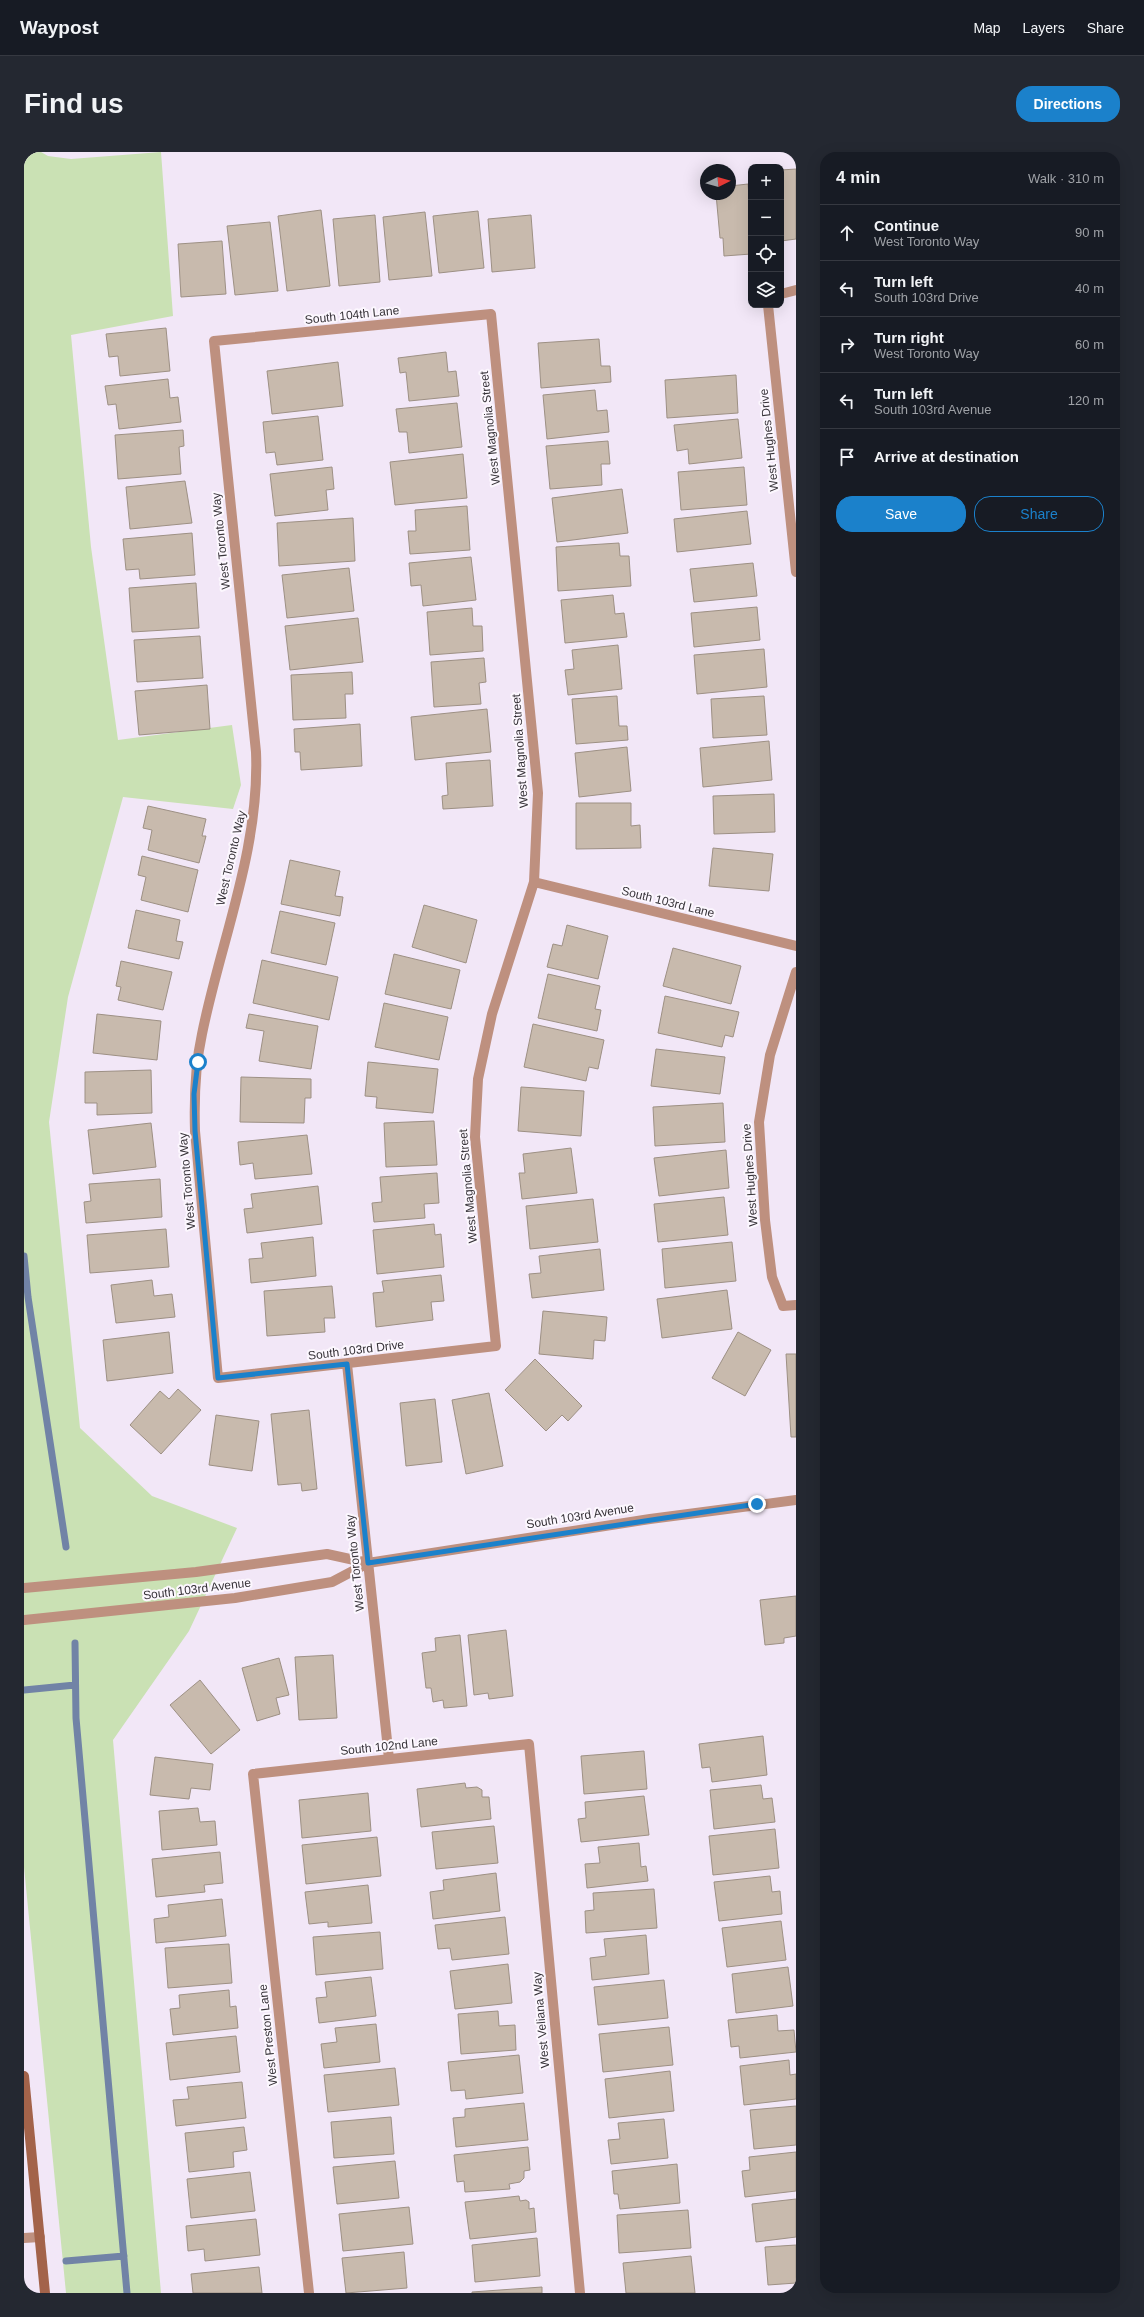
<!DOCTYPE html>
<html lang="en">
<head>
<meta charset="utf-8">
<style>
	body { margin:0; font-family:Arial,sans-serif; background:#242831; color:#f1f3f6 }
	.controls { position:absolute; right:12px; top:12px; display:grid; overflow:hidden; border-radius:8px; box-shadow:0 4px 16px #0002 }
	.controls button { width:36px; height:36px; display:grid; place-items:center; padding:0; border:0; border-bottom:1px solid #363941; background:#171b24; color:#f1f3f6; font:20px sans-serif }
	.compass { position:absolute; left:676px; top:12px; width:36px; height:36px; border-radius:50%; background:#171b24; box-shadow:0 4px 16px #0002; rotate:85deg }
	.stop { position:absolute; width:12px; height:12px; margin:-9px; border:3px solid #1b81cb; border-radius:50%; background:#fff }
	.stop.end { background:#1b81cb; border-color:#fff; box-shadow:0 1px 4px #0008 }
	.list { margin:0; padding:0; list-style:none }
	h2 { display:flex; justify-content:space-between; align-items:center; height:52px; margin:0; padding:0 16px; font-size:17px }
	h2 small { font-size:13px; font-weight:400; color:#9ea1a6 }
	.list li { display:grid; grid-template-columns:26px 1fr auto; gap:12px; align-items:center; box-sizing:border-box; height:56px; padding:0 16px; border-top:1px solid #363941 }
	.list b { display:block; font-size:15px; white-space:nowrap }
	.list p { margin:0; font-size:13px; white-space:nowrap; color:#9ea1a6 }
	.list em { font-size:13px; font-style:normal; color:#9ea1a6 }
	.actions { display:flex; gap:8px; padding:12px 16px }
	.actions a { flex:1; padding:9px 0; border:1px solid #1b81cb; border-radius:16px; text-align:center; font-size:14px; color:#1b81cb }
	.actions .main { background:#1b81cb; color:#fff }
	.icon { flex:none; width:22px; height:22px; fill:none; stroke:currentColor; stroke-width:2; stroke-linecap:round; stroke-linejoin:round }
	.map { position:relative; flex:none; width:772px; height:2141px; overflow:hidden; border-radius:16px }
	header { display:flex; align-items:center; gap:24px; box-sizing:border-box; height:56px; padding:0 20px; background:#171b24; border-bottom:1px solid #363941 }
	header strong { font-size:19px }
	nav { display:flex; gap:22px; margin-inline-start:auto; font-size:14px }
	.intro { display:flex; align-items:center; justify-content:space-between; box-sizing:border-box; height:96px; padding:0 24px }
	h1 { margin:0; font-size:28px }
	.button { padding:10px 18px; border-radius:16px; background:#1b81cb; color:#fff; font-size:14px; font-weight:700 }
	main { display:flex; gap:24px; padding:0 24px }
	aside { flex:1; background:#171b24; border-radius:16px; box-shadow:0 4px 16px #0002 }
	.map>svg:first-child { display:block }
	.green { fill:#cae1b4 }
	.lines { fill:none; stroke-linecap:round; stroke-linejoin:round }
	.stream { stroke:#7183a6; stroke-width:7 }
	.building { fill:#c8baad; stroke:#9d9084 }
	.minor { stroke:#be907f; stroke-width:10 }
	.secondary { stroke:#a3634a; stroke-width:10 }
	.route { stroke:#1b81cb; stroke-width:5 }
	.labels { text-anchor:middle; stroke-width:4; stroke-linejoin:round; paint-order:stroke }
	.street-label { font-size:12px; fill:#373339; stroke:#fcf7fe }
</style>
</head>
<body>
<header>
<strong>Waypost</strong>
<nav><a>Map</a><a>Layers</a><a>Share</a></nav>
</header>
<div class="intro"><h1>Find us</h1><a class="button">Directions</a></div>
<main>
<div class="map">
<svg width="772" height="2141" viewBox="0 0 772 2141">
	<rect width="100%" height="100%" fill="#f2e7f7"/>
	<path class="green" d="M 0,0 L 17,0 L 24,4 L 47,7 L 137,0 L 149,164 L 47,183 L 67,395 L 94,588 L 208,573 L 217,633 L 209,657 L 99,645 L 44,845 L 25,970 L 56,1276 L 128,1344 L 213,1376 L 165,1479 L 89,1588 L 137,2141 L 42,2141 L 0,1715 Z"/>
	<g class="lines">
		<path class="stream" d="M 0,1104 L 4,1145 L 42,1395
			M 51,1491 L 52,1566 L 103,2141
			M 0,1538 L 51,1533
			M 42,2109 L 100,2104"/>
	</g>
	<path class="building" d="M 772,17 L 772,87 L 757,89 L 757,18 Z
		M 724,32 L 727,66 L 727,102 L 700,104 L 699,86 L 696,86 L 692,42 L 706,42 L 706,34 Z
		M 297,58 L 306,134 L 263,139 L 254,64 Z
		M 454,59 L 460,116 L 415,121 L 409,64 Z
		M 401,60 L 408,124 L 365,128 L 359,65 Z
		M 351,63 L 356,130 L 315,134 L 309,67 Z
		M 507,63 L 511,116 L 468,120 L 464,67 Z
		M 246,70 L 254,139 L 211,143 L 203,74 Z
		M 198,89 L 202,142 L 157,145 L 154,92 Z
		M 142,176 L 146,219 L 96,224 L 94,204 L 85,205 L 82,182 Z
		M 575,187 L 577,214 L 586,214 L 587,230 L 517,236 L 514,191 Z
		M 422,200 L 424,220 L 432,219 L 435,244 L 385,249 L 382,220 L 376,221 L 374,206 Z
		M 314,210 L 319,254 L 248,262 L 243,219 Z
		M 712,223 L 714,261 L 643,266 L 641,228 Z
		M 144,227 L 146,246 L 154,245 L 157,270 L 95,277 L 92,252 L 84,253 L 81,234 Z
		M 571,238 L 573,259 L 583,258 L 585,280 L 523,287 L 519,243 Z
		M 433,251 L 438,295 L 385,301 L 383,280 L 375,280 L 372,257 Z
		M 294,264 L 299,308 L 253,313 L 251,300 L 242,301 L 239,270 Z
		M 714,267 L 718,306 L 665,312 L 664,297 L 653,299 L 650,273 Z
		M 159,278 L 160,294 L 155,295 L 157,322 L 94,327 L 91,283 Z
		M 584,289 L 586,312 L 577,312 L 578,333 L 526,337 L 522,294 Z
		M 439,302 L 443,346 L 371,353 L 366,310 Z
		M 308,315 L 310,337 L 302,338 L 304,358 L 251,364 L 246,322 Z
		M 720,315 L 723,353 L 657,358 L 654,320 Z
		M 161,329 L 168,371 L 106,377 L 102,335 Z
		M 598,337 L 604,381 L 533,390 L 528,346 Z
		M 443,354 L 446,398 L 386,402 L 384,379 L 392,379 L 391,358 Z
		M 723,359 L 727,392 L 653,400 L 650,367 Z
		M 329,366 L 331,409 L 255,414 L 253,371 Z
		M 168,381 L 171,423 L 116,427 L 115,417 L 102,418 L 99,387 Z
		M 595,391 L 596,404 L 605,404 L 607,434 L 534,439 L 532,395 Z
		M 447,405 L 452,448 L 399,454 L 397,433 L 387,434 L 385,411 Z
		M 729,411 L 733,444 L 670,450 L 666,417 Z
		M 325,416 L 330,459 L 263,466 L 258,423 Z
		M 172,431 L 175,476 L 108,480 L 105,436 Z
		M 589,443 L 591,462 L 600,461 L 603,485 L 541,491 L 537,448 Z
		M 733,455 L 736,488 L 670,495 L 667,461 Z
		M 448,456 L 449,474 L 458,474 L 459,499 L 406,503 L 403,460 Z
		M 334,466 L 339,510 L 266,518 L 261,474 Z
		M 176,484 L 179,526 L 113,530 L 110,488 Z
		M 594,493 L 598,537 L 544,543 L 541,518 L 550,517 L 548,498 Z
		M 740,497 L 743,535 L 673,542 L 670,503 Z
		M 460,506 L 462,530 L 455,531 L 457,552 L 410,555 L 407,510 Z
		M 328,520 L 329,542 L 321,542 L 322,566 L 269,568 L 267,523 Z
		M 183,533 L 186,577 L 115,583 L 111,539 Z
		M 593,544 L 595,574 L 603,574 L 604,588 L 552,592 L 548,547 Z
		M 740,544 L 743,583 L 689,586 L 687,547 Z
		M 463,557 L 467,600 L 391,608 L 387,565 Z
		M 336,572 L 338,614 L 277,618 L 276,600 L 271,600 L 270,577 Z
		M 745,589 L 748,628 L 679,635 L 676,596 Z
		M 603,595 L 607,639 L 555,645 L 551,601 Z
		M 466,608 L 469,654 L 419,657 L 418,644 L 424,643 L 422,611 Z
		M 750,642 L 751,680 L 690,682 L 689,644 Z
		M 552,651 L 607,651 L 607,674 L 616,673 L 617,696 L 552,697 Z
		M 124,654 L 182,667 L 178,684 L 182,684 L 175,711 L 124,698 L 128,678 L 119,676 Z
		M 689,696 L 749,702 L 745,739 L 685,734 Z
		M 118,704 L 174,718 L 164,760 L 117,748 L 122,725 L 114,723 Z
		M 266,708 L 316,719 L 311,744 L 319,745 L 316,764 L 257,752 Z
		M 400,753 L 453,768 L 442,811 L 388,795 Z
		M 112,758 L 156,768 L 152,789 L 159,790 L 155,807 L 104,796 Z
		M 256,759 L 311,771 L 302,813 L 247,801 Z
		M 543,773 L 584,784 L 574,827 L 523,815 L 529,792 L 538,794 Z
		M 649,796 L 717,814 L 707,852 L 639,834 Z
		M 370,802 L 436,818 L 427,857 L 361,842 Z
		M 238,808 L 314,825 L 305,868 L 229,851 Z
		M 97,809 L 148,820 L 139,858 L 94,848 L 97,835 L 92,834 Z
		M 524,822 L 576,834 L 571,857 L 577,858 L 573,879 L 514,866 Z
		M 641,844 L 715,860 L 709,885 L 701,883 L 698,895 L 634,881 Z
		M 360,851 L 424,865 L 415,908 L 351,895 Z
		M 73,862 L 137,869 L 133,908 L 69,901 Z
		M 225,862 L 294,874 L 287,917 L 235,909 L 240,879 L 222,876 Z
		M 509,872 L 580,888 L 574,917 L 565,915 L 562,929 L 500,915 Z
		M 632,897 L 701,905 L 696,942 L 627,934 Z
		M 344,910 L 414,917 L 409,961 L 352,956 L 353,945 L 341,944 Z
		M 127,918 L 128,961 L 73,963 L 73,951 L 61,951 L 61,920 Z
		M 217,925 L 287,927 L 287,946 L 281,946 L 280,971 L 216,970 Z
		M 497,935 L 560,939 L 557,984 L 494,979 Z
		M 699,951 L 701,990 L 631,994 L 629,955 Z
		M 410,969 L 413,1013 L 362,1015 L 360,971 Z
		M 127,971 L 132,1015 L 69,1022 L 64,978 Z
		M 283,983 L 288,1022 L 231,1027 L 229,1011 L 216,1013 L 214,990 Z
		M 547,996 L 553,1041 L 498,1047 L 495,1021 L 501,1021 L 499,1002 Z
		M 702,998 L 705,1036 L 635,1044 L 630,1006 Z
		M 413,1021 L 415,1051 L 400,1052 L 401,1066 L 350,1070 L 348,1051 L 358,1050 L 356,1025 Z
		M 136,1027 L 138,1065 L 62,1071 L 60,1050 L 67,1049 L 65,1032 Z
		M 294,1034 L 298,1072 L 223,1081 L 220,1057 L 229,1056 L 227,1042 Z
		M 700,1045 L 704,1083 L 634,1090 L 630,1052 Z
		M 569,1047 L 574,1090 L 506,1097 L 502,1054 Z
		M 410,1072 L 411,1083 L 417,1082 L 420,1115 L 353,1122 L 349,1078 Z
		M 142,1077 L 145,1115 L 66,1121 L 63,1083 Z
		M 289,1085 L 292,1124 L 227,1131 L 225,1107 L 239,1106 L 237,1091 Z
		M 708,1090 L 712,1129 L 641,1136 L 638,1097 Z
		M 576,1097 L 580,1138 L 508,1146 L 505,1122 L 517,1121 L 515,1104 Z
		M 417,1123 L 420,1149 L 407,1150 L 409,1168 L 352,1175 L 349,1141 L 360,1140 L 358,1129 Z
		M 128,1128 L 130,1144 L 148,1142 L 151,1165 L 92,1171 L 87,1133 Z
		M 308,1134 L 311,1166 L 300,1166 L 301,1180 L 243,1184 L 240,1139 Z
		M 703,1138 L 708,1177 L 638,1186 L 633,1147 Z
		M 519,1159 L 583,1165 L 581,1189 L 570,1188 L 569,1207 L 515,1202 Z
		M 145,1180 L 149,1221 L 83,1229 L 79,1188 Z
		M 714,1180 L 747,1198 L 721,1244 L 688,1226 Z
		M 762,1202 L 772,1202 L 772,1285 L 767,1285 Z
		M 511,1207 L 558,1254 L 544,1269 L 538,1263 L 522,1279 L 481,1238 Z
		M 154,1237 L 177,1258 L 137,1302 L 106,1273 L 136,1239 L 145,1247 Z
		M 465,1241 L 479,1314 L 442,1322 L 428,1248 Z
		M 411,1247 L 418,1310 L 382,1314 L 376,1251 Z
		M 285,1258 L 293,1337 L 278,1339 L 277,1331 L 254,1333 L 247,1262 Z
		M 192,1263 L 235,1269 L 228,1319 L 185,1313 Z
		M 772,1444 L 772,1484 L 760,1486 L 760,1491 L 741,1493 L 736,1448 Z
		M 482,1478 L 489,1544 L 465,1547 L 464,1541 L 450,1543 L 444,1483 Z
		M 436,1483 L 443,1554 L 420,1556 L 419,1548 L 409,1550 L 407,1536 L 402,1536 L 398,1501 L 412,1499 L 411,1486 Z
		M 309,1503 L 313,1566 L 275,1568 L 271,1505 Z
		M 255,1506 L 265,1543 L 252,1546 L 256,1562 L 233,1569 L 218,1516 Z
		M 176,1528 L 216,1578 L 187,1602 L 146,1553 Z
		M 739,1584 L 743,1623 L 688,1630 L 686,1615 L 678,1616 L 675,1592 Z
		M 620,1599 L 623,1637 L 560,1642 L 557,1604 Z
		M 131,1605 L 189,1612 L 186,1638 L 167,1636 L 165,1647 L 126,1643 Z
		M 441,1631 L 442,1636 L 453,1635 L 458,1638 L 458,1645 L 465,1645 L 467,1667 L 397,1675 L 393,1637 Z
		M 737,1633 L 739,1647 L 748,1646 L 751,1670 L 690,1677 L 686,1638 Z
		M 344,1641 L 347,1679 L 278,1686 L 275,1648 Z
		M 620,1644 L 625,1683 L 557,1690 L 554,1667 L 562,1666 L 561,1650 Z
		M 174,1656 L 176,1670 L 191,1669 L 193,1693 L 138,1698 L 135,1659 Z
		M 470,1674 L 474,1711 L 412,1717 L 408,1680 Z
		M 751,1677 L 755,1716 L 689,1723 L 685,1684 Z
		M 353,1685 L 357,1724 L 282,1732 L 278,1693 Z
		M 615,1691 L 617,1715 L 622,1714 L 624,1729 L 563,1736 L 561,1712 L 576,1711 L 574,1695 Z
		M 196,1700 L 199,1731 L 180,1733 L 181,1740 L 132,1745 L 128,1707 Z
		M 472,1721 L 476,1759 L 409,1767 L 406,1740 L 420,1738 L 419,1728 Z
		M 746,1724 L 748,1740 L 756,1739 L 758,1762 L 695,1769 L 690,1730 Z
		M 344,1733 L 348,1771 L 304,1775 L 304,1770 L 285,1772 L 281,1740 Z
		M 630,1737 L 633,1776 L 562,1781 L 561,1759 L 570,1758 L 569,1741 Z
		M 198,1747 L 202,1784 L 132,1791 L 130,1767 L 145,1765 L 144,1753 Z
		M 481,1765 L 485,1802 L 428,1808 L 426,1796 L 414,1797 L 411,1773 Z
		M 757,1769 L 762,1808 L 703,1815 L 698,1776 Z
		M 356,1780 L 359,1817 L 292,1823 L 289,1785 Z
		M 622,1783 L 625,1822 L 568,1828 L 566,1806 L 582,1804 L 580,1787 Z
		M 205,1792 L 208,1831 L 144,1836 L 141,1796 Z
		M 484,1812 L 488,1851 L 431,1857 L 426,1819 Z
		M 764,1815 L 769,1854 L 712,1861 L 708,1822 Z
		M 347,1825 L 352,1864 L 295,1871 L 292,1846 L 303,1845 L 301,1830 Z
		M 640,1828 L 644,1866 L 574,1873 L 570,1835 Z
		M 205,1838 L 206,1855 L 212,1854 L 214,1876 L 149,1883 L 146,1857 L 156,1856 L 155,1843 Z
		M 474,1859 L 475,1874 L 491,1873 L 492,1898 L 437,1902 L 434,1862 Z
		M 753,1863 L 754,1879 L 770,1878 L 772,1900 L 716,1906 L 715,1894 L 707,1895 L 704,1868 Z
		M 352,1872 L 356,1910 L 300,1916 L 297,1892 L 313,1890 L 311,1876 Z
		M 645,1875 L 649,1913 L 579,1920 L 575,1882 Z
		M 212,1884 L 216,1920 L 146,1928 L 142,1891 Z
		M 495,1903 L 499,1941 L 442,1947 L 441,1938 L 427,1939 L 424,1910 Z
		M 765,1908 L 766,1923 L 772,1922 L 772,1947 L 720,1953 L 716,1914 Z
		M 371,1916 L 375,1953 L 304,1960 L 300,1923 Z
		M 646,1919 L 650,1959 L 585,1966 L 581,1927 Z
		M 218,1930 L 222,1966 L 152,1974 L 149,1948 L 165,1947 L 163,1935 Z
		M 500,1951 L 504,1988 L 432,1995 L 429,1966 L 441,1965 L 441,1957 Z
		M 772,1954 L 772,1993 L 730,1997 L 726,1958 Z
		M 367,1965 L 370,2002 L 310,2006 L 307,1970 Z
		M 640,1967 L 644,2006 L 587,2012 L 584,1988 L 596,1987 L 594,1971 Z
		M 220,1975 L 223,1998 L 209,2000 L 210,2015 L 165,2020 L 161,1981 Z
		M 504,1995 L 506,2018 L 500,2019 L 500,2026 L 496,2030 L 485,2032 L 486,2037 L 441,2040 L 440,2029 L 433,2030 L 430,2003 Z
		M 772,2000 L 772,2039 L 721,2045 L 718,2019 L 726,2018 L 725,2005 Z
		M 371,2009 L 375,2046 L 313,2052 L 309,2015 Z
		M 653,2012 L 656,2051 L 596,2057 L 594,2042 L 590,2042 L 588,2019 Z
		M 226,2020 L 231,2059 L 167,2066 L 163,2027 Z
		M 495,2044 L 496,2049 L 502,2048 L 505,2050 L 505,2057 L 510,2056 L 512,2080 L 446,2087 L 441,2050 Z
		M 772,2047 L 772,2085 L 732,2090 L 728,2052 Z
		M 385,2055 L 389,2092 L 319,2099 L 315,2062 Z
		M 664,2058 L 667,2096 L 595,2101 L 593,2063 Z
		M 232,2067 L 236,2103 L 181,2109 L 180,2097 L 164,2099 L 162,2074 Z
		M 513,2086 L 516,2124 L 451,2130 L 448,2093 Z
		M 772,2093 L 772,2131 L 744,2133 L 741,2095 Z
		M 380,2100 L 383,2136 L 322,2141 L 318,2106 Z
		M 667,2104 L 671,2141 L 602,2141 L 599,2111 Z
		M 235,2115 L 238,2141 L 169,2141 L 167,2122 Z
		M 518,2135 L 518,2141 L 448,2141 L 448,2140 Z"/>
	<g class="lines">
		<path class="minor" d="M 757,142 L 772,138
			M 744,153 L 772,420
			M 467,162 L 514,641 L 510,730 L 468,862 L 454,927 L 451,985 L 472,1194 L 194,1226 L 171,979 C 170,946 171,914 178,882 C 197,788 236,697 232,600 L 190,189 Z
			M 510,730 L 772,794
			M 772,820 L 746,903 L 735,970 L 741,1068 L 748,1125 L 759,1154 L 772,1153
			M 323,1212 L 365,1607
			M 0,1436 L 172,1420 L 303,1402 L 344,1411
			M 0,1468 L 211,1446 L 308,1430 L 344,1411 L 626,1367 L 772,1348
			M 0,2086 L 16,2085
			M 285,2141 L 229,1622 L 505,1592 L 556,2141"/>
		<path class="secondary" d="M 0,1924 L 21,2141"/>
	</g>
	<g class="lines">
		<path class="route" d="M 174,910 L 170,942 L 171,979 L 194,1226 L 323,1212 L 344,1411 L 733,1352"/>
	</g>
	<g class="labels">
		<g class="street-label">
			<text transform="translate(328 163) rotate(-6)" y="4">South 104th Lane</text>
			<text transform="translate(466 276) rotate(-96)" y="4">West Magnolia Street</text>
			<text transform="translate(745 288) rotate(-96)" y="4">West Hughes Drive</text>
			<text transform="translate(197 389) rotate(-96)" y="4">West Toronto Way</text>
			<text transform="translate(496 599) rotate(-94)" y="4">West Magnolia Street</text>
			<text transform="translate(207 706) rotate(-77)" y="4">West Toronto Way</text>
			<text transform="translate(644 750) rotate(14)" y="4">South 103rd Lane</text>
			<text transform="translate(726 1023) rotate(-94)" y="4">West Hughes Drive</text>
			<text transform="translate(163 1029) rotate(-95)" y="4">West Toronto Way</text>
			<text transform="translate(444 1034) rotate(-95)" y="4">West Magnolia Street</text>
			<text transform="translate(332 1198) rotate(-7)" y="4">South 103rd Drive</text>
			<text transform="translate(556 1364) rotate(-9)" y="4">South 103rd Avenue</text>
			<text transform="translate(331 1411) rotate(-96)" y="4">West Toronto Way</text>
			<text transform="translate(173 1437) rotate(-7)" y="4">South 103rd Avenue</text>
			<text transform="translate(365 1594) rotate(-6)" y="4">South 102nd Lane</text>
			<text transform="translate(517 1868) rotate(-95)" y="4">West Veliana Way</text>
			<text transform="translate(244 1883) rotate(-96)" y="4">West Preston Lane</text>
		</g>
	</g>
</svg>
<div class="controls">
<button>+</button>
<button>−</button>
<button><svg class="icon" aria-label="locate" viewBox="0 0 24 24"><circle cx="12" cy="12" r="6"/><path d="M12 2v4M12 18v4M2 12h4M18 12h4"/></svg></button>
<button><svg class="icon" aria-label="layers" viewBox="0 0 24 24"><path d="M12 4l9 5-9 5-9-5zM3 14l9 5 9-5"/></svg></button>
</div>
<svg class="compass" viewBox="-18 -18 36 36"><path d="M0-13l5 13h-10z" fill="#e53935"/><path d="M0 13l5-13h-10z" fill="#9ea1a6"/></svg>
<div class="stop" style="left:174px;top:910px"></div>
<div class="stop end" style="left:733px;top:1352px"></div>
</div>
<aside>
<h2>4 min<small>Walk · 310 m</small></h2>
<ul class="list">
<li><svg class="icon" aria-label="ahead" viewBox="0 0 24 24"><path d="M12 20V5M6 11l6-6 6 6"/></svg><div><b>Continue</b><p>West Toronto Way</p></div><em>90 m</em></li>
<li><svg class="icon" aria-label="left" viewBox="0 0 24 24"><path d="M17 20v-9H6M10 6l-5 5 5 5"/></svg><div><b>Turn left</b><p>South 103rd Drive</p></div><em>40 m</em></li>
<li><svg class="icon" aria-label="right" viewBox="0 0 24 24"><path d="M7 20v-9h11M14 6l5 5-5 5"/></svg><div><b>Turn right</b><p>West Toronto Way</p></div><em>60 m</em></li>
<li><svg class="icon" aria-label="left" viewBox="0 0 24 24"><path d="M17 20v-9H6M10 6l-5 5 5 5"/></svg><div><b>Turn left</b><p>South 103rd Avenue</p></div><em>120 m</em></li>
<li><svg class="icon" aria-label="arrive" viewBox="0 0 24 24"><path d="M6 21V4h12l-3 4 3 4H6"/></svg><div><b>Arrive at destination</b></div></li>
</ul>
<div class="actions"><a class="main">Save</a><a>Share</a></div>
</aside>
</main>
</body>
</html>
